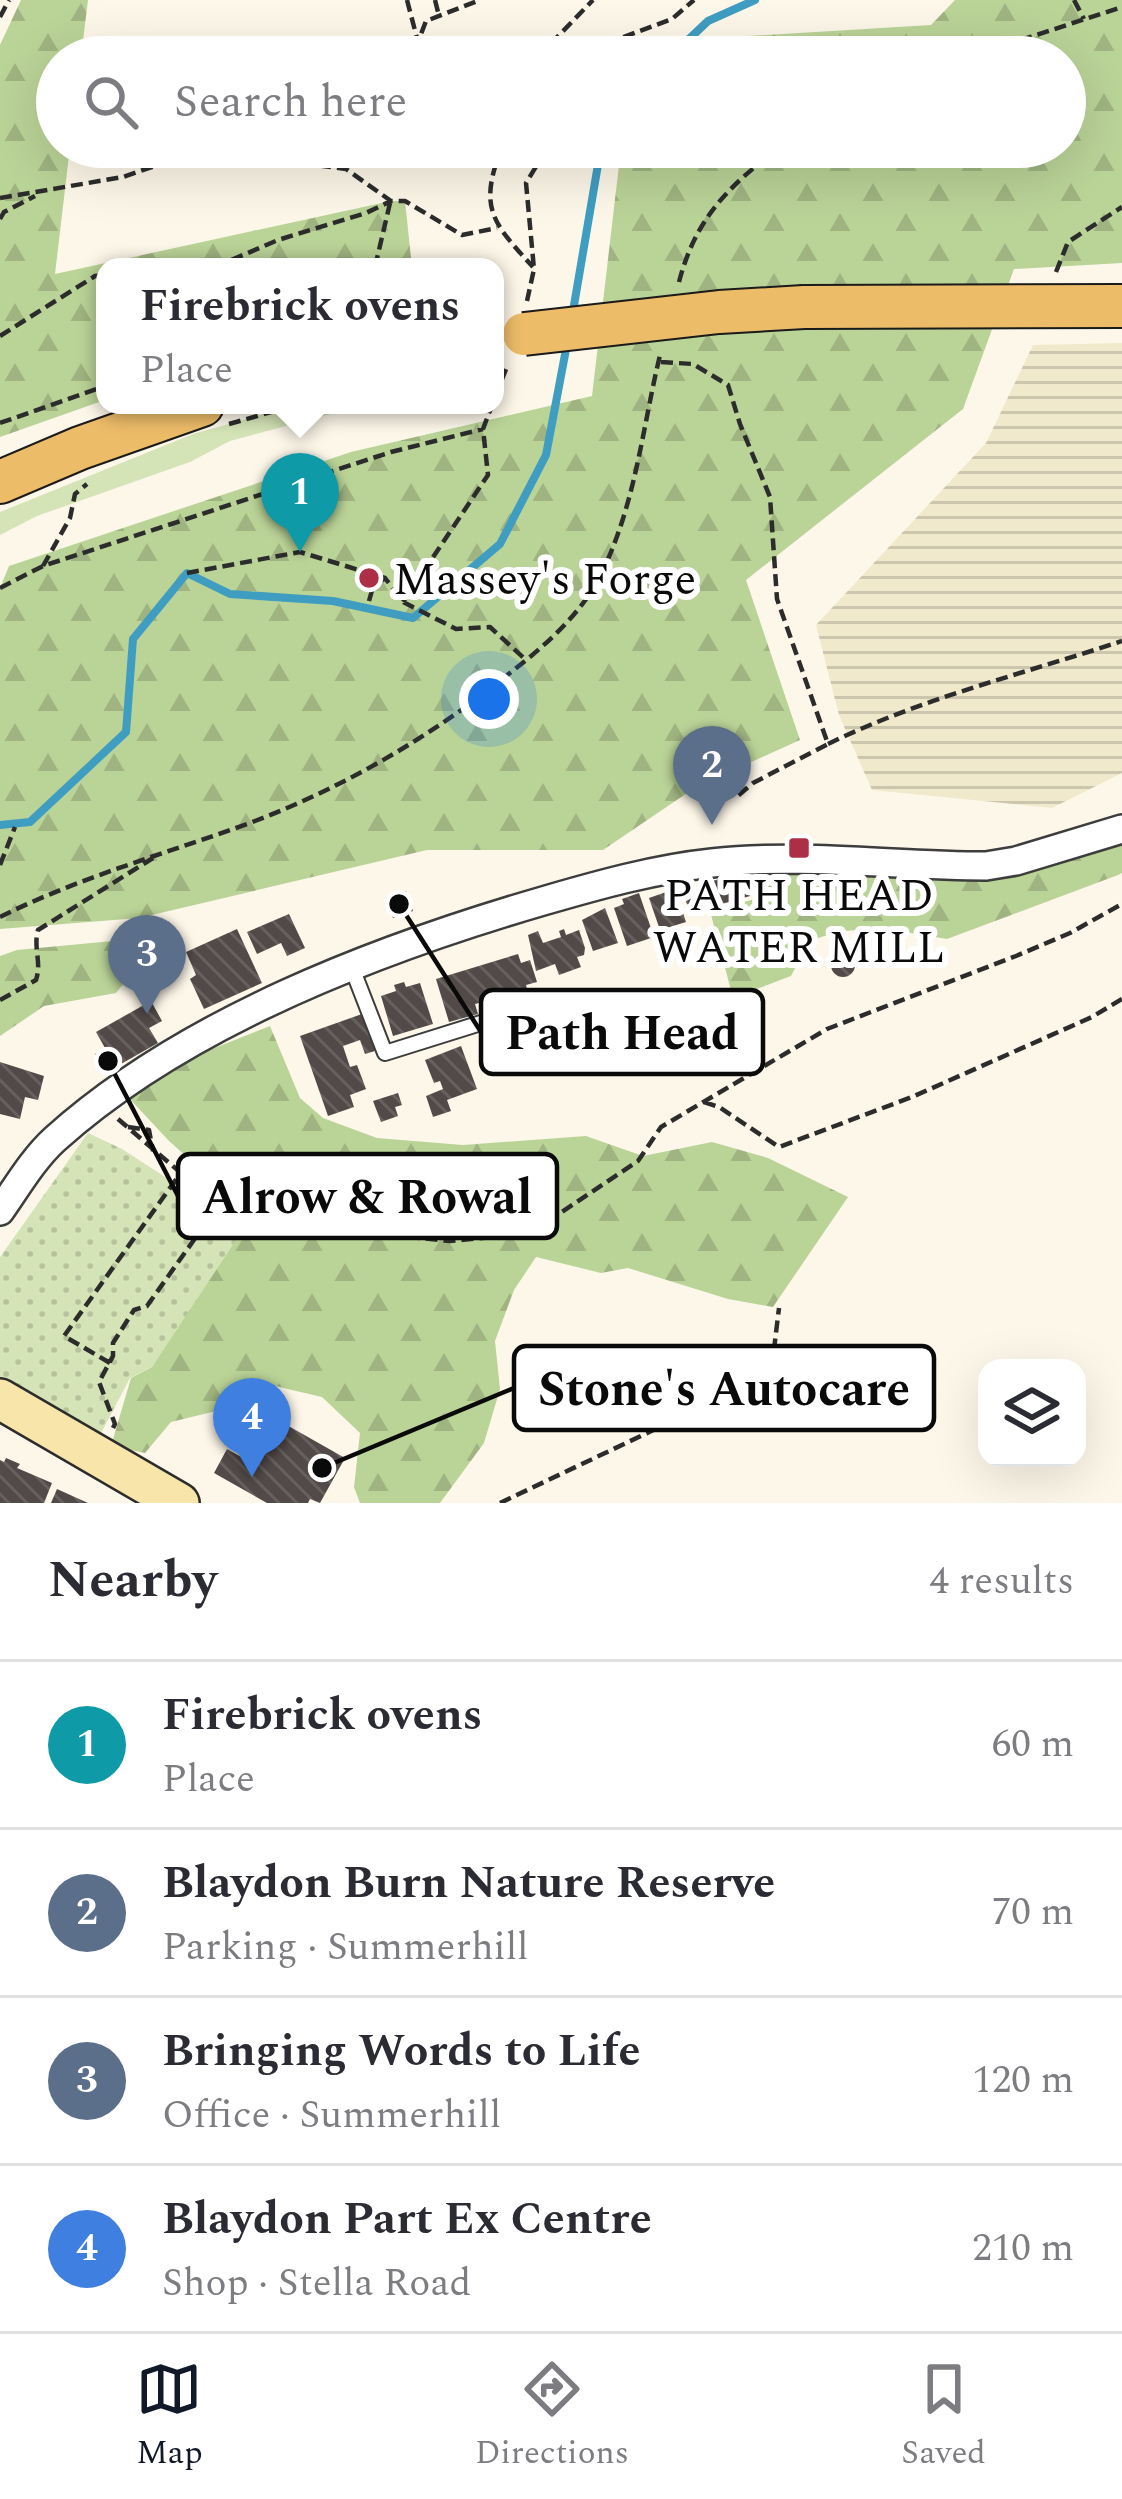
<!DOCTYPE html>
<html lang="en">
<head>
<meta charset="utf-8">
<style>
	body { margin:0; font-family:Spectral,serif; background:#f2f2f3; color:#2b2b33 }
	.controls { position:absolute; right:36px; bottom:36px; display:grid; overflow:hidden; border-radius:24px; box-shadow:0 12px 48px #0002 }
	.controls button { width:108px; height:108px; display:grid; place-items:center; padding:0; border:0; border-bottom:3px solid #e1e1e2; background:#fff; color:#2b2b33; font:60px sans-serif }
	.you { position:absolute; left:489px; top:699px; width:42px; height:42px; margin:-30px; border:9px solid #fff; border-radius:50%; background:#1a73e8; box-shadow:0 0 0 18px #1a73e833 }
	.badge { display:grid; place-items:center; width:78px; height:78px; border-radius:50%; background:#111827; color:#fff; font-size:39px; font-weight:700 }
	.pin { position:absolute; translate:-50% -99px; filter:drop-shadow(0 3px 6px #0008) }
	.pin::after { content:''; position:absolute; top:63px; width:42px; height:36px; background:inherit; clip-path:polygon(0 0,100% 0,50% 100%) }
	.popup { position:absolute; left:96px; top:258px; width:408px; height:156px; box-sizing:border-box; display:grid; place-content:center; border-radius:24px; background:#fff; filter:drop-shadow(0 3px 9px #0005); font-size:39px; white-space:nowrap; color:#7c7c81 }
	.popup b { font-size:45px; color:#2b2b33 }
	.popup::after { content:''; position:absolute; left:50%; top:100%; margin-left:-24px; border:24px solid transparent; border-top-color:#fff }
	.list { margin:0; padding:0; list-style:none }
	h2 { display:flex; justify-content:space-between; align-items:center; height:156px; margin:0; padding:0 48px; font-size:51px }
	h2 small { font-size:39px; font-weight:400; color:#7c7c81 }
	.list li { display:grid; grid-template-columns:78px 1fr auto; gap:36px; align-items:center; box-sizing:border-box; height:168px; padding:0 48px; border-top:3px solid #e1e1e2 }
	.list b { display:block; font-size:45px; white-space:nowrap }
	.list p { margin:0; font-size:39px; white-space:nowrap; color:#7c7c81 }
	.list em { font-size:39px; font-style:normal; color:#7c7c81 }
	.icon { flex:none; width:66px; height:66px; fill:none; stroke:currentColor; stroke-width:2; stroke-linecap:round; stroke-linejoin:round }
	.map { position:relative; flex:none; width:1122px; height:1503px; overflow:hidden }
	.search { position:absolute; background:#fff; box-shadow:0 12px 48px #0002; left:36px; right:36px; top:36px; height:132px; display:flex; align-items:center; gap:30px; box-sizing:border-box; padding:0 42px; border-radius:66px; color:#7c7c81; font-size:45px }
	.sheet { height:828px; background:#fff }
	nav { display:flex; justify-content:space-around; align-items:center; box-sizing:border-box; height:168px; border-top:3px solid #e1e1e2; background:#fff; font-size:33px; color:#7c7c81 }
	nav a { display:grid; justify-items:center; gap:6px }
	nav .on { color:#111827 }
	.map>svg:first-child { display:block }
	.farmland { fill:url(#farmland-rules) }
	.grass { fill:#d4e4b6 }
	.forest { fill:url(#forest-firs) }
	.park { fill:url(#park-dots) }
	.lines { fill:none; stroke-linecap:round; stroke-linejoin:round }
	.stream { stroke:#3f9dc1; stroke-width:8 }
	.building { fill:url(#building-back-hatch) }
	.lane-casing { stroke:#3d3d3d; stroke-width:18 }
	.street-casing { stroke:#3d3d3d; stroke-width:32 }
	.secondary-casing { stroke:#2c2c2c; stroke-width:44 }
	.primary-casing { stroke:#1b1b1b; stroke-width:46 }
	.path { stroke:#2c2c2c; stroke-width:4.5; stroke-dasharray:12 6; stroke-linecap:butt }
	.lane { stroke:#fff; stroke-width:14 }
	.street { stroke:#fff; stroke-width:27 }
	.secondary { stroke:#f8e5a9; stroke-width:39 }
	.primary { stroke:#edbc69; stroke-width:42 }
	.primary-bridge-casing { stroke:#1b1b1b; stroke-width:46; stroke-linecap:butt }
	.primary-bridge { stroke:#edbc69; stroke-width:42 }
	.poi-dot { fill:#ad2f45; stroke:#fff; stroke-width:4.5 }
	.labels { text-anchor:middle; stroke-width:12; stroke-linejoin:round; paint-order:stroke }
	.poi-label { font-size:45px; fill:#0a0a0a; stroke:#fff; text-anchor:start }
	.leader { fill:none; stroke:#0a0a0a; stroke-width:4.5 }
	.callout-dot { fill:#0a0a0a; stroke:#fff; stroke-width:4.5 }
	.callout { fill:#fff; stroke:#0a0a0a; stroke-width:4.5 }
	.callout-label { font-size:48px; text-anchor:middle; font-weight:bold; fill:#0a0a0a }
</style>
</head>
<body>
<div class="map">
<svg width="1122" height="1503" viewBox="0 0 1122 1503">
	<defs>
		<pattern id="farmland-rules" width="6" height="5" patternUnits="userSpaceOnUse" patternTransform="scale(3)"><rect width="6" height="5" fill="#f0e9cc"/><path d="M0 2.5h6" fill="none" stroke="#ccc6ae"/></pattern>
		<pattern id="forest-firs" width="22" height="20" patternUnits="userSpaceOnUse" patternTransform="scale(3)"><rect width="22" height="20" fill="#bad397"/><path d="M5 1l3.5 6h-7zM16 11l3.5 6h-7z" fill="#9fb481"/></pattern>
		<pattern id="park-dots" width="8" height="8" patternUnits="userSpaceOnUse" patternTransform="scale(3)"><rect width="8" height="8" fill="#d4e4b6"/><path d="M2 2h.1M6 6h.1" fill="none" stroke="#b5c29b" stroke-width="1.8" stroke-linecap="round"/></pattern>
		<pattern id="building-back-hatch" width="6" height="6" patternUnits="userSpaceOnUse" patternTransform="scale(3)"><rect width="6" height="6" fill="#524a48"/><path d="M-1 5l2 2M0 0l6 6M5-1l2 2" fill="none" stroke="#66605e"/></pattern>
	</defs>
	<rect width="100%" height="100%" fill="#fdf7e9"/>
	<path class="farmland" d="M 1122,343 L 1122,773 L 1052,808 L 872,790 L 839,715 L 816,625 L 986,443 L 1033,345 Z"/>
	<path class="grass" d="M 296,405 L 364,405 L 230,441 L 190,462 L 37,516 L 0,535 L 0,512 L 193,434 Z"/>
	<path class="forest" d="M 21,0 L 88,0 L 81,57 L 57,57 L 57,147 L 70,147 L 55,274 L 391,201 L 405,201 L 412,267 L 105,267 L 105,400 L 0,437 L 0,45 Z
		M 955,0 L 1122,0 L 1122,263 L 1014,269 L 963,409 L 746,580 L 800,740 L 696,787 L 603,850 L 427,850 L 139,918 L 0,929 L 0,588 L 9,566 L 351,452 L 592,396 L 619,165 L 635,147 L 1065,147 L 1065,57 L 713,57 L 731,37 L 931,25 Z
		M 1122,837 L 1122,873 L 1118,875 L 947,939 L 886,929 L 840,931 L 809,941 L 791,976 L 733,998 L 710,911 L 755,899 L 749,874 L 992,876 Z
		M 134,939 L 140,964 L 116,993 L 44,1006 L 0,1036 L 0,956 L 17,950 Z
		M 270,1026 L 300,1098 L 323,1118 L 377,1138 L 463,1145 L 586,1136 L 643,1156 L 712,1142 L 768,1158 L 848,1197 L 773,1307 L 728,1299 L 628,1268 L 601,1273 L 536,1257 L 514,1290 L 495,1341 L 500,1389 L 484,1443 L 440,1503 L 360,1503 L 354,1487 L 360,1433 L 322,1397 L 275,1386 L 241,1405 L 171,1422 L 145,1453 L 111,1446 L 131,1378 L 152,1367 L 250,1213 L 169,1141 L 129,1098 L 197,1055 Z"/>
	<path class="park" d="M 88,1133 L 122,1149 L 244,1228 L 152,1367 L 130,1378 L 99,1437 L 0,1381 L 0,1257 Z"/>
	<g class="lines">
		<path class="stream" d="M 670,57 L 708,21 L 755,0
			M 572,317 L 601,147
			M 0,825 L 30,822 L 126,732 L 133,639 L 187,573 L 230,594 L 333,601 L 413,618 L 500,544 L 546,455 L 567,344"/>
	</g>
	<path class="building" d="M 743,872 L 750,896 L 690,913 L 682,890 Z
		M 675,889 L 686,922 L 660,930 L 649,898 Z
		M 406,891 L 413,911 L 393,918 L 386,898 Z
		M 639,893 L 654,937 L 627,946 L 614,908 L 624,904 L 622,899 Z
		M 605,908 L 618,943 L 593,951 L 582,920 Z
		M 289,914 L 305,948 L 287,956 L 281,943 L 257,954 L 247,932 Z
		M 237,929 L 262,983 L 204,1009 L 190,979 L 196,975 L 186,952 Z
		M 564,929 L 566,935 L 579,930 L 585,948 L 584,955 L 577,957 L 581,967 L 559,975 L 555,964 L 536,971 L 528,935 L 538,931 L 543,943 L 561,937 L 559,931 Z
		M831 965a12 12 0 1 1 24 0a12 12 0 1 1-24 0Z
		M 518,954 L 521,963 L 530,960 L 537,982 L 526,985 L 528,993 L 505,1000 L 509,1013 L 491,1018 L 486,1001 L 475,1004 L 478,1014 L 449,1022 L 436,979 Z
		M 404,982 L 406,987 L 420,983 L 433,1024 L 393,1036 L 381,996 L 396,991 L 394,985 Z
		M 151,1001 L 162,1021 L 149,1028 L 158,1043 L 105,1073 L 95,1054 L 105,1048 L 96,1032 Z
		M 543,1013 L 546,1023 L 528,1028 L 525,1018 Z
		M 362,1014 L 375,1051 L 365,1054 L 360,1040 L 343,1046 L 350,1067 L 357,1065 L 366,1089 L 350,1095 L 354,1107 L 328,1116 L 300,1036 Z
		M 541,1031 L 549,1052 L 532,1057 L 525,1037 Z
		M 461,1046 L 477,1089 L 447,1100 L 451,1111 L 433,1117 L 426,1096 L 443,1089 L 440,1081 L 434,1083 L 425,1060 Z
		M 0,1062 L 44,1076 L 38,1100 L 25,1097 L 20,1119 L 0,1114 Z
		M 398,1093 L 402,1105 L 395,1107 L 398,1116 L 381,1122 L 373,1101 Z
		M 248,1403 L 345,1458 L 320,1503 L 310,1499 L 308,1503 L 267,1503 L 214,1473 L 227,1449 L 243,1458 L 246,1452 L 227,1440 Z
		M 6,1458 L 20,1464 L 17,1468 L 52,1483 L 44,1503 L 0,1503 L 0,1460 L 4,1462 Z
		M 57,1489 L 88,1503 L 51,1503 Z"/>
	<g class="lines">
		<g class="lane-casing">
			<path id="lane" d="M 352,968 L 385,1053 L 548,1002"/>
		</g>
		<g class="street-casing">
			<path id="street" d="M 0,1211 C 17,1187 33,1159 55,1139 C 185,1022 378,949 543,901 C 598,885 655,869 712,863 C 802,853 895,866 986,866 L 1016,861 L 1122,829"/>
		</g>
		<g class="secondary-casing">
			<path id="secondary" d="M 0,1399 L 179,1503"/>
		</g>
		<g class="primary-casing">
			<path id="primary" d="M 804,307 L 1122,306
				M 0,482 L 80,448 L 202,405"/>
		</g>
		<path class="path" d="M 407,0 L 418,42
			M 435,0 L 439,16
			M 1074,0 L 1084,19
			M 0,17 L 9,0
			M 396,57 L 418,42 L 426,21 L 480,0
			M 538,57 L 593,0
			M 595,57 L 605,44 L 672,19 L 694,0
			M 969,57 L 1122,7
			M 502,147 C 478,208 492,222 533,267
			M 189,155 L 218,147
			M 176,158 L 233,154 L 346,169 L 391,201 L 405,201 L 462,235 L 497,228
			M 0,198 L 123,177 L 178,158
			M 0,219 L 4,212 L 35,196
			M 215,267 L 278,240 L 366,213 L 391,201
			M 375,267 L 390,203
			M 1056,272 L 1068,242 L 1122,207
			M 679,282 C 696,217 729,186 780,147
			M 527,301 L 534,269 L 526,183 L 548,147
			M 0,336 L 95,276 L 105,275
			M 661,362 L 693,364 L 728,385 L 740,424 L 770,497 L 777,599 L 828,744 L 753,783 L 734,799
			M 495,397 L 508,364
			M 0,423 L 105,386
			M 229,424 L 296,405
			M 43,566 L 70,518 L 75,494 L 87,484
			M 187,573 L 300,552 L 385,578 L 403,602 L 456,629 L 490,627 L 526,660
			M 0,588 L 43,566 L 391,452 L 483,429
			M 369,601 L 373,587 L 385,578
			M 403,602 L 488,475 L 483,429 L 492,405
			M 828,744 C 922,698 1023,674 1122,641
			M 0,865 L 15,827
			M 0,917 C 82,876 169,853 255,821 C 344,787 432,736 506,676 C 541,649 578,618 599,578 C 636,506 642,428 661,351
			M 0,1000 L 36,980 C 42,962 33,948 38,930 L 153,858
			M 704,1102 L 719,1107 L 779,1147 L 912,1097 L 1092,1017 L 1122,999
			M 118,1119 L 181,1173 L 251,1217 L 332,1222 L 391,1235 L 449,1241 L 529,1234 L 638,1161 L 661,1127 L 827,1029 L 1016,956 L 1070,933 L 1122,904
			M 128,1127 L 149,1130 L 153,1151
			M 110,1363 L 64,1336 L 180,1174
			M 113,1428 L 115,1424 L 99,1382 L 113,1356 L 113,1343 L 134,1310 L 147,1306 L 223,1199
			M 500,1503 L 771,1374 L 779,1308"/>
		<use href="#lane" class="lane"/>
		<use href="#street" class="street"/>
		<use href="#secondary" class="secondary"/>
		<use href="#primary" class="primary"/>
		<g class="primary-bridge-casing">
			<path id="primary-bridge" d="M 524,334 L 719,312 L 804,307"/>
		</g>
		<use href="#primary-bridge" class="primary-bridge"/>
	</g>
	<g class="poi-dot">
		<circle cx="369" cy="578" r="12"/>
		<rect x="787" y="836" width="24" height="24" rx="6"/>
	</g>
	<g class="labels">
		<g class="poi-label">
			<text x="393" y="594">Massey's Forge</text>
			<text x="799" y="910" text-anchor="middle">PATH HEAD<tspan x="799" dy="52">WATER MILL</tspan></text>
		</g>
	</g>
	<path class="leader" d="M399 904L481 1032M108 1061L178 1196M322 1468L514 1388"/>
	<g class="callout-dot">
		<circle cx="399" cy="904" r="12"/>
		<circle cx="108" cy="1061" r="12"/>
		<circle cx="322" cy="1468" r="12"/>
	</g>
	<g class="callout">
		<rect x="481" y="990" width="282" height="84" rx="12"/>
		<rect x="178" y="1154" width="379" height="84" rx="12"/>
		<rect x="514" y="1346" width="420" height="84" rx="12"/>
	</g>
	<g class="callout-label">
		<text x="622" y="1049">Path Head</text>
		<text x="367" y="1213">Alrow &amp; Rowal</text>
		<text x="724" y="1405">Stone's Autocare</text>
	</g>
</svg>
<div class="controls">
<button><svg class="icon" aria-label="layers" viewBox="0 0 24 24"><path d="M12 4l9 5-9 5-9-5zM3 14l9 5 9-5"/></svg></button>
</div>
<div class="you"></div>
<div class="pin badge" style="left:300px;top:552px;background:#0f9aa8">1</div>
<div class="popup"><b>Firebrick ovens</b>Place</div>
<div class="pin badge" style="left:712px;top:825px;background:#5c6f8a">2</div>
<div class="pin badge" style="left:147px;top:1014px;background:#5c6f8a">3</div>
<div class="pin badge" style="left:252px;top:1477px;background:#3f7fe0">4</div>
<div class="search"><svg class="icon" aria-label="search" viewBox="0 0 24 24"><circle cx="10" cy="10" r="6"/><path d="M15 15l6 6"/></svg>Search here</div>
</div>
<section class="sheet">
<h2>Nearby<small>4 results</small></h2>
<ul class="list">
<li><span class="badge" style="background:#0f9aa8">1</span><div><b>Firebrick ovens</b><p>Place</p></div><em>60 m</em></li>
<li><span class="badge" style="background:#5c6f8a">2</span><div><b>Blaydon Burn Nature Reserve</b><p>Parking · Summerhill</p></div><em>70 m</em></li>
<li><span class="badge" style="background:#5c6f8a">3</span><div><b>Bringing Words to Life</b><p>Office · Summerhill</p></div><em>120 m</em></li>
<li><span class="badge" style="background:#3f7fe0">4</span><div><b>Blaydon Part Ex Centre</b><p>Shop · Stella Road</p></div><em>210 m</em></li>
</ul>
</section>
<nav>
<a class="on"><svg class="icon" aria-label="map" viewBox="0 0 24 24"><path d="M3 6l6-2 6 2 6-2v14l-6 2-6-2-6 2zM9 4v14M15 6v14"/></svg>Map</a>
<a><svg class="icon" aria-label="directions" viewBox="0 0 24 24"><path d="M12 3l9 9-9 9-9-9zM9 14v-3h6M13 9l2 2-2 2"/></svg>Directions</a>
<a><svg class="icon" aria-label="saved" viewBox="0 0 24 24"><path d="M7 4h10v16l-5-4-5 4z"/></svg>Saved</a>
</nav>
</body>
</html>
